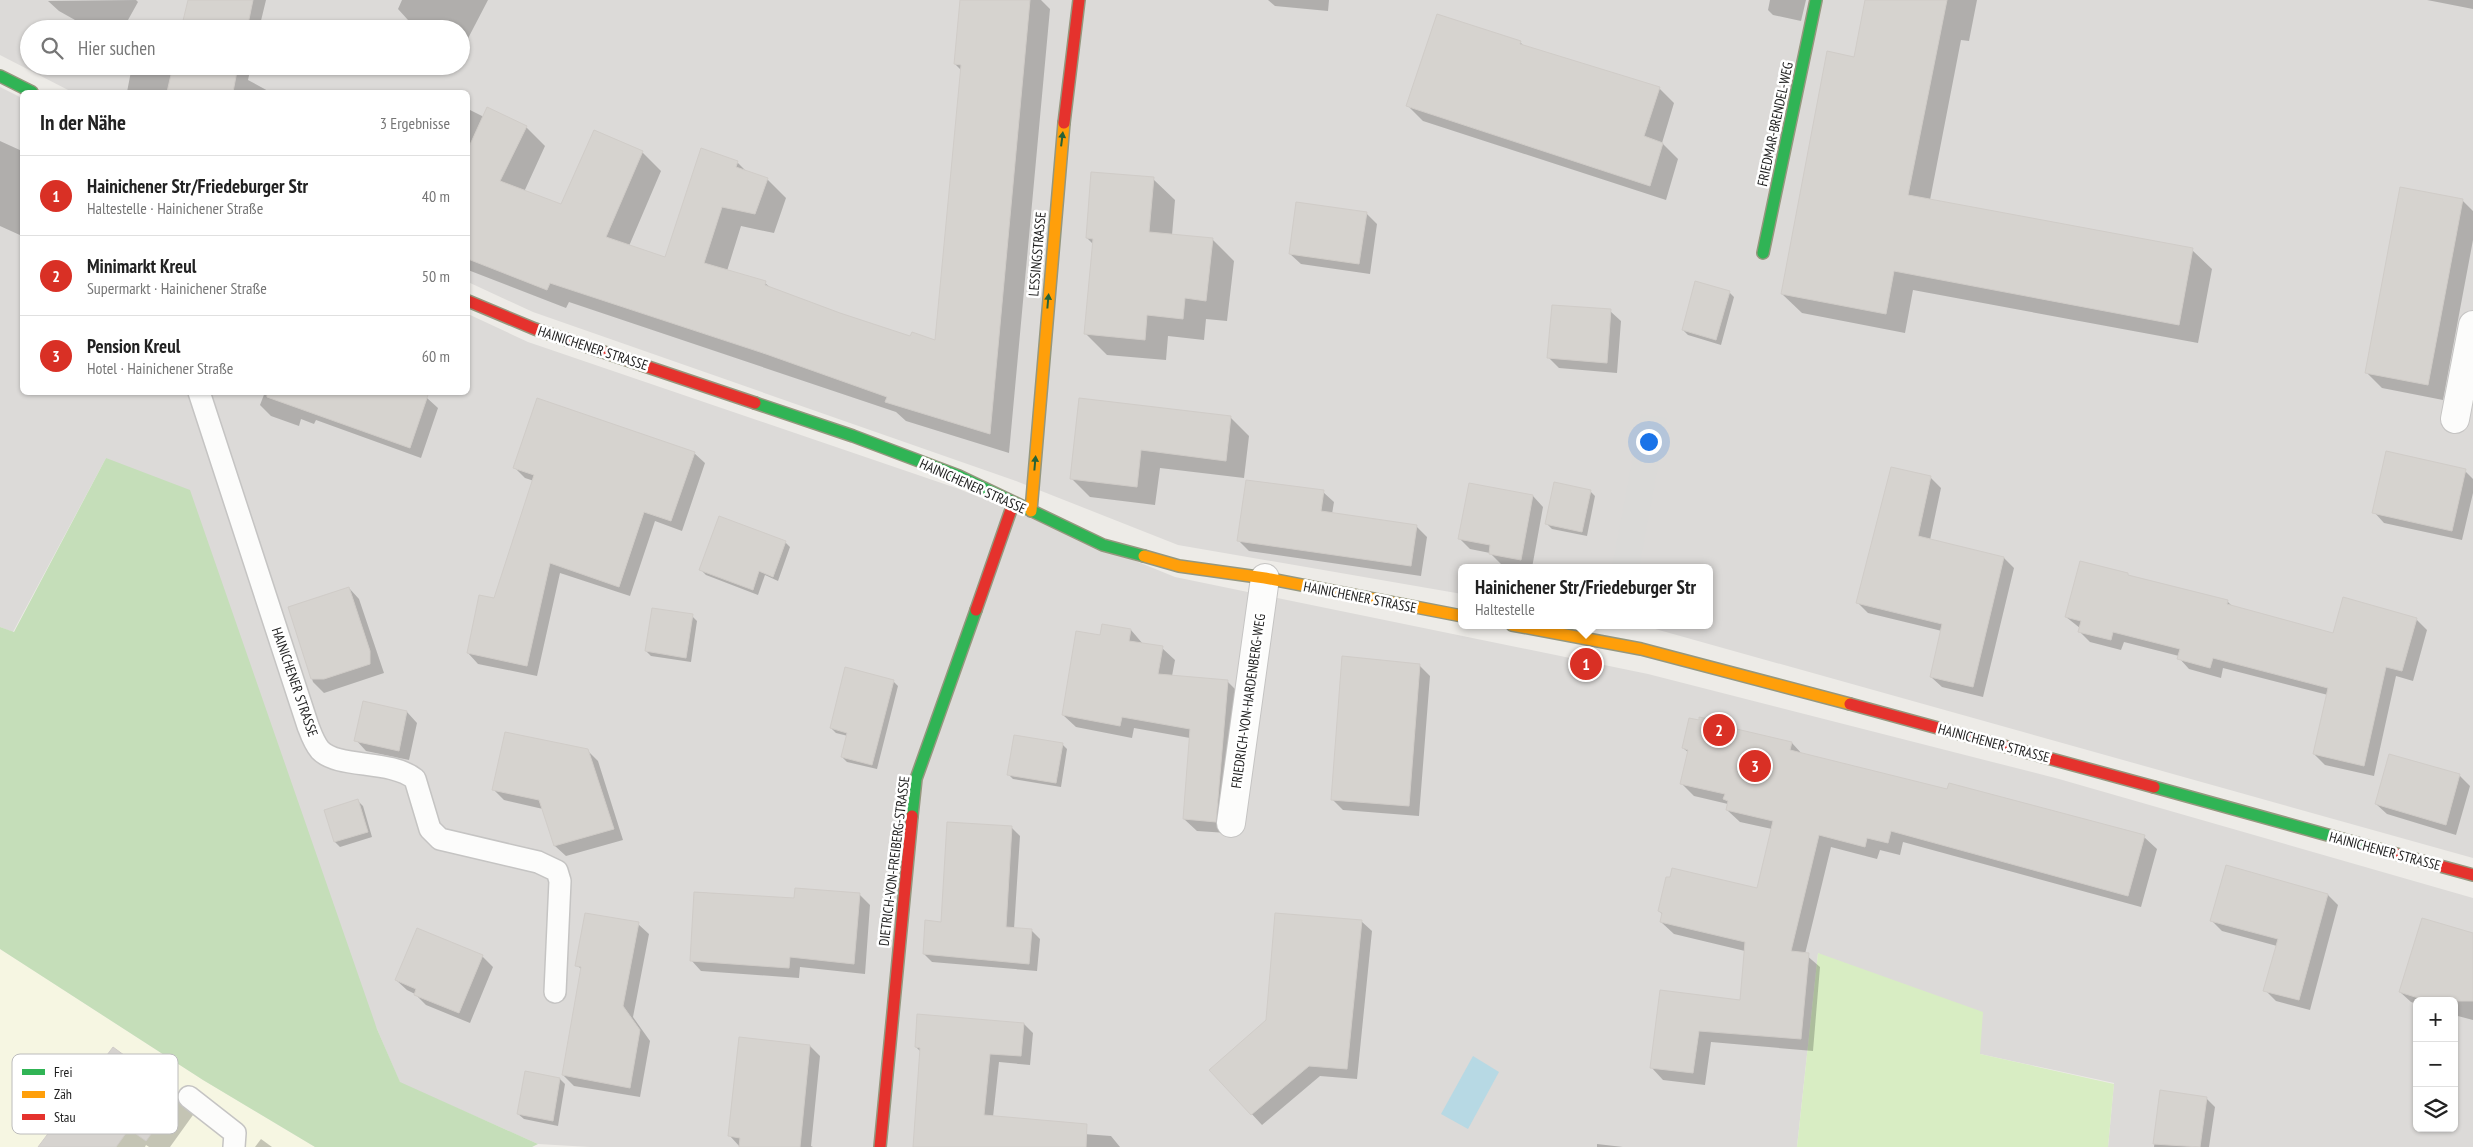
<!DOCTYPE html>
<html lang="de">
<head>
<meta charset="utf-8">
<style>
	body { margin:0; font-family:"PT Sans Narrow",sans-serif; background:#f6f6f6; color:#222 }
	.controls { position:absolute; right:15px; bottom:15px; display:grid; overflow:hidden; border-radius:8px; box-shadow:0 1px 4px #0004 }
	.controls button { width:45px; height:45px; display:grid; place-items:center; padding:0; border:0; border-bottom:1px solid #e0e0e0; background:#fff; color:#222; font:25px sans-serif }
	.you { position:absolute; left:1648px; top:441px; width:18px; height:18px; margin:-12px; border:4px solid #fff; border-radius:50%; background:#1a73e8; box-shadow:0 0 0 8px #1a73e833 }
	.badge { display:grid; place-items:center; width:32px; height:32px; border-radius:50%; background:#d93025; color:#fff; font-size:16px; font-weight:700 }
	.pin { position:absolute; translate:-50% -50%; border:2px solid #fff; box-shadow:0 1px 5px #0006 }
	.popup { position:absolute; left:1458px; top:564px; width:255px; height:65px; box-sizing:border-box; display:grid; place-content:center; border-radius:8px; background:#fff; filter:drop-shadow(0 1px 4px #0005); font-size:16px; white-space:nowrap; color:#767676 }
	.popup b { font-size:19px; color:#222 }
	.popup::after { content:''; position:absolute; left:50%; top:100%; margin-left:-10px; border:10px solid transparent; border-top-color:#fff }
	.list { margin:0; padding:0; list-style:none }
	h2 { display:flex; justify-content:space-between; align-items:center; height:65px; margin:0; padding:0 20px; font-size:21px }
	h2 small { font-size:16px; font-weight:400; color:#767676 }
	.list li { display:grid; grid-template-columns:32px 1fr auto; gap:15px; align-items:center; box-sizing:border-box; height:80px; padding:0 20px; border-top:1px solid #e0e0e0 }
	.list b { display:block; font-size:19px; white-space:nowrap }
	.list p { margin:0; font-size:16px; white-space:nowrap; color:#767676 }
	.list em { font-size:16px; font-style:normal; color:#767676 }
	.icon { flex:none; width:28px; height:28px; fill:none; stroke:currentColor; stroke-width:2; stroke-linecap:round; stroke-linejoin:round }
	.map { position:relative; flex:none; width:2473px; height:1147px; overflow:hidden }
	.search { position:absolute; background:#fff; box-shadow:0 1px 4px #0004; left:20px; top:20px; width:450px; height:55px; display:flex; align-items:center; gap:12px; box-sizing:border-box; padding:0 18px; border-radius:28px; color:#767676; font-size:19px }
	.panel { position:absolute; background:#fff; box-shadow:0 1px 4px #0004; left:20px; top:90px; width:450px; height:305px; border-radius:8px }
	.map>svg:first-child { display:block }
	.residential { fill:#dcdad8; fill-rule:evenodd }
	.education { fill:#f6f6e2 }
	.religious { fill:#dbdad8 }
	.grass { fill:#d8edc3 }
	.forest { fill:#c5deb9 }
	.water { fill:#b7d9e4 }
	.shadow { fill:#0003 }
	.building { fill:#d6d3cf; stroke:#d0ccc8 }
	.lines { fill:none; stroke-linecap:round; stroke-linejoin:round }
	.lane-casing { stroke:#c5c4c3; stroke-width:24 }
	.street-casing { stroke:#c5c4c3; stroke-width:30 }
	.fast-casing { stroke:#95977e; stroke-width:14 }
	.slow-casing { stroke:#95977e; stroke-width:14 }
	.jam-casing { stroke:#95977e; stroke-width:14 }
	.lane { stroke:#fcfcfb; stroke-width:21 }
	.street { stroke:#fcfcfb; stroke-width:28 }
	.fast { stroke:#30b455; stroke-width:11 }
	.slow { stroke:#ff9f0a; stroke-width:11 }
	.jam { stroke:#e5322d; stroke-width:11 }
	.oneway { fill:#266237 }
	.labels { text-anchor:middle; stroke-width:5; stroke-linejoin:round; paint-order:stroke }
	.street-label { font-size:14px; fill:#1e1e1e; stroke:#fff }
	.key { fill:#fff; stroke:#bcbcbc; stroke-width:1 }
	.key-label { font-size:14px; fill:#1e1e1e }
</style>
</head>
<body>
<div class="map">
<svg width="2473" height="1147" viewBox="0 0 2473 1147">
	<rect width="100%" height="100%" fill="#edebe7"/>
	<path class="residential" d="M 0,0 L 2473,0 L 2473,858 L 1641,625 L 1710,625 L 1710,568 L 1462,568 L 1462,594 L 1178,545 L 1016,481 L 533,312 L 468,282 L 468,92 L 72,92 L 0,55 ZM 29,29 L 461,29 L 461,66 L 29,66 Z
		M 0,87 L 22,98 L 22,392 L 468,392 L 468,314 L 528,342 L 959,489 L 1175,577 L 1648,674 L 2059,779 L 2473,898 L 2473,1147 L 2108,1147 L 2114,1083 L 1980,1054 L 1818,953 L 1797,1147 L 590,1147 L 538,1144 L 400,1083 L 377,1029 L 106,458 L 13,632 L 0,627 ZM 2417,1001 L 2454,1001 L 2454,1128 L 2417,1128 Z"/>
	<path class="education" d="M 0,949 L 203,1080 L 315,1147 L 0,1147 Z"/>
	<path class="religious" d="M 1641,414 L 1667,418 L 1639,568 L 1612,568 Z"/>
	<path class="grass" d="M 1818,953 L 1983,1012 L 1980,1054 L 2114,1084 L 2108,1147 L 1797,1147 Z"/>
	<path class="forest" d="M 106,458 L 190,490 L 377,1029 L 400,1082 L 538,1144 L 532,1147 L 315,1147 L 203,1080 L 0,949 L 0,627 L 14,632 Z"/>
	<path class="water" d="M 1473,1056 L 1499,1072 L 1468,1129 L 1441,1114 Z"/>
	<path class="shadow" d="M 136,0 L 138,2 L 123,29 L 91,29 L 59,11 L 48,1 Z
		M 189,0 L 266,0 L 259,29 L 182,29 Z
		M 402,0 L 488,0 L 463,48 L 461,47 L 461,29 L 426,29 L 408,20 L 398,9 Z
		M 961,0 L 1041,0 L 1050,9 L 1009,453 L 906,421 L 896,412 L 569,302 L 566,308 L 468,270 L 468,109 L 484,117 L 526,127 L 545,146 L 524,192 L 562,206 L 642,152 L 661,171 L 629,246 L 665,258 L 737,162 L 747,172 L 767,179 L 786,198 L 774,233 L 741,226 L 727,271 L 765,283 L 772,289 L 840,314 L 911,337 L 936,342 L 962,71 L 955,64 Z
		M 1268,0 L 1329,0 L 1328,11 L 1275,6 Z
		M 1770,0 L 1806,0 L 1801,21 L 1773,15 L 1768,10 Z
		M 1866,0 L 1977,0 L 1969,41 L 1961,40 L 1930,200 L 2192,250 L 2212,269 L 2198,343 L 1913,290 L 1905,333 L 1802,313 L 1782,294 L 1855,58 Z
		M 2427,0 L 2473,0 L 2473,9 Z
		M 1520,42 L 1525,47 L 1659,88 L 1674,103 L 1662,143 L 1678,159 L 1666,200 L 1423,121 L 1408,106 Z
		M 132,66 L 251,66 L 248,80 L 270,92 L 127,92 Z
		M 0,141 L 22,151 L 22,236 L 0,226 Z
		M 1153,179 L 1175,200 L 1172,235 L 1212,239 L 1234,261 L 1227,321 L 1206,319 L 1204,340 L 1168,336 L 1166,360 L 1107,355 L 1085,333 L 1093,244 L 1087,238 Z
		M 2462,200 L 2473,211 L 2473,240 L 2443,400 L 2382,388 L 2367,373 Z
		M 1366,213 L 1377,224 L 1370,274 L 1301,264 L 1290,254 Z
		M 1729,292 L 1734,297 L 1721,345 L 1688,335 L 1683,330 Z
		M 1610,311 L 1621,321 L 1617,373 L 1559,368 L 1549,358 Z
		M 265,392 L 413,392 L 427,398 L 438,408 L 421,458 L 316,420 L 314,424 L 301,419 L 299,426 L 271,416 L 260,405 Z
		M 1081,399 L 1230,417 L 1249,436 L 1244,478 L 1160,468 L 1155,505 L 1090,497 L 1071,478 Z
		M 694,453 L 705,463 L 682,531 L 655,521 L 630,596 L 560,573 L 537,676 L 478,664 L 468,653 L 495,599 L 534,481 L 525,478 L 515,468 Z
		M 2465,471 L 2473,479 L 2473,493 L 2462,540 L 2384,523 L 2374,512 Z
		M 1930,477 L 1941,488 L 1930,540 L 2004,558 L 2014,568 L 1983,697 L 1942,687 L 1931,677 L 1942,631 L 1868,613 L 1857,602 Z
		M 1590,491 L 1595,496 L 1587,536 L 1552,529 L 1547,524 Z
		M 1323,492 L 1334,502 L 1332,514 L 1416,526 L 1427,537 L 1421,576 L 1249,551 L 1239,541 Z
		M 1533,496 L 1543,507 L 1532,568 L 1501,564 L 1490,553 L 1470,549 L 1459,538 Z
		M 785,542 L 790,547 L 778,581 L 765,575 L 758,595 L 706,575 L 701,570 Z
		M 2130,577 L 2227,601 L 2232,606 L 2334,634 L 2416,619 L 2427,630 L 2413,681 L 2396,676 L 2374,776 L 2325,765 L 2314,754 L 2328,695 L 2223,668 L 2221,678 L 2189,669 L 2179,658 L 2179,656 L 2124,642 L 2121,650 L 2090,642 L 2080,632 L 2080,628 L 2066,617 Z
		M 349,588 L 359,599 L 384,673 L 324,693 L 313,682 L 289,607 Z
		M 692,616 L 697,621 L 691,662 L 651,656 L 646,651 Z
		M 1131,630 L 1143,644 L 1162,648 L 1175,660 L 1172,676 L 1227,681 L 1239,693 L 1227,833 L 1197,831 L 1184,819 L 1190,738 L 1134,728 L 1132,738 L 1076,727 L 1063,715 L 1101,637 Z
		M 1419,665 L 1430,676 L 1419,816 L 1343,810 L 1332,799 Z
		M 893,681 L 898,686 L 877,769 L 847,762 L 842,757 L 848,736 L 836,733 L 831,728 Z
		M 407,712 L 417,723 L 409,760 L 366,751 L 356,740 Z
		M 1728,725 L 1733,730 L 1792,743 L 1803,755 L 2144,837 L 2157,849 L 2141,907 L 1903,842 L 1900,855 L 1880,850 L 1877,859 L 1831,847 L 1805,954 L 1820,967 L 1813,1051 L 1711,1042 L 1705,1085 L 1663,1080 L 1651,1067 L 1661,991 L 1741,1001 L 1745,951 L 1674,934 L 1661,922 L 1663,915 L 1659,911 L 1758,889 L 1772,829 L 1740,822 L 1727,810 L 1728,804 L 1694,796 L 1682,784 L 1689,753 L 1683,748 Z
		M 1062,744 L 1067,749 L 1061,787 L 1013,779 L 1008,774 Z
		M 587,750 L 598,761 L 623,840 L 566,856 L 555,846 L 543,809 L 504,800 L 494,790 Z
		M 2390,755 L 2460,776 L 2470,786 L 2456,835 L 2387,814 L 2376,804 Z
		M 358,801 L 363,806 L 372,837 L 340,847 L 335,842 Z
		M 948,824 L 1012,828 L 1020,836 L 1014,929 L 1032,931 L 1040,939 L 1037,971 L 932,962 L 924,954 L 942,923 Z
		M 695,892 L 795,900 L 859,894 L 870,905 L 865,974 L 800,967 L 799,978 L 701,971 L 691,960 Z
		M 2328,895 L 2338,905 L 2310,1010 L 2276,1001 L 2265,990 L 2277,946 L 2222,931 L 2212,921 Z
		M 1361,921 L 1372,931 L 1357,1079 L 1320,1076 L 1262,1125 L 1211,1070 L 1268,1021 Z
		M 638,924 L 649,934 L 633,1017 L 650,1041 L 640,1097 L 574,1086 L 563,1075 L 582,970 L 577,965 Z
		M 2473,936 L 2473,1020 L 2454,1015 L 2454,1001 L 2417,1001 L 2417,1004 L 2411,1002 L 2400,992 Z
		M 482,956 L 493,967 L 470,1023 L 426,1005 L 415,994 L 407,990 L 396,980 Z
		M 1024,1024 L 1033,1033 L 1030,1065 L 999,1062 L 993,1117 L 1056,1132 L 1111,1136 L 1120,1147 L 914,1147 L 921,1052 L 916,1047 Z
		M 810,1046 L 820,1056 L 811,1146 L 813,1147 L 740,1147 L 730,1136 Z
		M 560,1079 L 565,1084 L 558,1126 L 524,1119 L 518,1114 Z
		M 2161,1092 L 2206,1098 L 2215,1107 L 2209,1147 L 2154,1147 Z
		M 176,1095 L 193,1112 L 193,1115 L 170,1147 L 149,1147 L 146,1145 L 145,1147 L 40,1147 Z
		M 261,1139 L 272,1147 L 255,1147 Z
		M 1597,1144 L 1623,1147 L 1597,1147 Z"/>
	<path class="building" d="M 188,0 L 253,0 L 247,29 L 181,29 Z
		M 960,0 L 1030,0 L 990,434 L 885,402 L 887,397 L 766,354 L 550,283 L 547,290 L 468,259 L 468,149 L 487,107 L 527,126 L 500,181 L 561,204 L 594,130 L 643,151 L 606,237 L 665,257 L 701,148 L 738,161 L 736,167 L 768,178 L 755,214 L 722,207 L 704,263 L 766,281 L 765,285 L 840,313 L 910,336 L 912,332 L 935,340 L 961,65 L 954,64 Z
		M 1865,0 L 1947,0 L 1908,195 L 2193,248 L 2179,325 L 1894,271 L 1886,314 L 1781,294 L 1827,51 L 1854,57 Z
		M 1437,14 L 1521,41 L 1520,44 L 1660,87 L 1644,136 L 1663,143 L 1650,186 L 1406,106 Z
		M 173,66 L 238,66 L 233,92 L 167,92 Z
		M 1091,172 L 1154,177 L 1149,232 L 1213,238 L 1206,301 L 1185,298 L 1183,319 L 1147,315 L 1145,340 L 1084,334 L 1093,239 L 1086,238 Z
		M 2400,187 L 2463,199 L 2428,385 L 2365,373 Z
		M 1296,202 L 1367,212 L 1359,264 L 1289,254 Z
		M 1695,281 L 1730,291 L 1716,340 L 1682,330 Z
		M 1552,305 L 1611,309 L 1607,363 L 1547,358 Z
		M 267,392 L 429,392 L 410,448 L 267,397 Z
		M 537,398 L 695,452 L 671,521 L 644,512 L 619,587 L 550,563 L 527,666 L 467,653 L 479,595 L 494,598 L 534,475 L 513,468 Z
		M 1079,398 L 1231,416 L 1226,461 L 1141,450 L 1137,487 L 1070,479 Z
		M 2386,451 L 2466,469 L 2452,531 L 2372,513 Z
		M 1891,467 L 1931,476 L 1918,536 L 2004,557 L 1973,687 L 1930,677 L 1942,624 L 1856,603 Z
		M 1246,480 L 1324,490 L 1321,511 L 1417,525 L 1411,566 L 1237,541 Z
		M 1554,482 L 1591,490 L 1582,532 L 1545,524 Z
		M 1469,483 L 1533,495 L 1521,560 L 1489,554 L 1490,545 L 1458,539 Z
		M 719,516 L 786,541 L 773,577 L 759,571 L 753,590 L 699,570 Z
		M 2080,561 L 2128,573 L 2128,575 L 2228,600 L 2227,604 L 2333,633 L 2343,597 L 2417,618 L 2402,671 L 2386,667 L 2364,766 L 2313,754 L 2328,688 L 2213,658 L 2210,668 L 2177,659 L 2180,649 L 2113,632 L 2111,640 L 2078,632 L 2081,621 L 2065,617 Z
		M 349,587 L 370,651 L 370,664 L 324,679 L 311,679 L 288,607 Z
		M 652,608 L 693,614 L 686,658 L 645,651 Z
		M 1102,624 L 1131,629 L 1129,641 L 1163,646 L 1158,674 L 1228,680 L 1216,822 L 1183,819 L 1190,729 L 1122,717 L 1120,726 L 1062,715 L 1076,631 L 1100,635 Z
		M 1342,656 L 1420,664 L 1409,806 L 1331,800 Z
		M 845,667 L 894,680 L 872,765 L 841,757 L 847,733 L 830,728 Z
		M 363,701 L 407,711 L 399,751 L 354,741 Z
		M 1699,717 L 1728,723 L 1728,727 L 1792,742 L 1790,750 L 1947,789 L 1949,783 L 2145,835 L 2128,896 L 1891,831 L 1888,843 L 1867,838 L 1865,847 L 1819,835 L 1791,951 L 1809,953 L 1801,1039 L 1699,1031 L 1693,1073 L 1650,1068 L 1660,990 L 1740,1000 L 1745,942 L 1660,922 L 1662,913 L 1658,911 L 1666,877 L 1670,877 L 1672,868 L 1757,888 L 1773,821 L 1726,810 L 1728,801 L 1723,799 L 1725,794 L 1680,784 L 1688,750 L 1682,748 L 1689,718 L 1699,720 Z
		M 505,732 L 588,749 L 614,829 L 554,846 L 539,800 L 492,790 Z
		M 1014,735 L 1063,743 L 1056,783 L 1007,775 Z
		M 2389,754 L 2460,774 L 2446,825 L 2375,804 Z
		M 358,799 L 368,832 L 334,842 L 324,810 Z
		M 947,822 L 1012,826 L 1006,927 L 1032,929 L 1029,964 L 923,954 L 925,920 L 941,922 Z
		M 2226,865 L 2328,894 L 2299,1000 L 2263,991 L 2278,939 L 2210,921 Z
		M 795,888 L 860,893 L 854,964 L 790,957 L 789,968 L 690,961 L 694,892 L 794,898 Z
		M 585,913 L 639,922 L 623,1006 L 640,1030 L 630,1088 L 562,1075 L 581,967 L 575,966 Z
		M 1275,913 L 1362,920 L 1347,1069 L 1309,1066 L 1251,1115 L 1209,1070 L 1266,1020 Z
		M 2422,918 L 2473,933 L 2473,1001 L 2428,1001 L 2399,992 Z
		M 417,928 L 483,955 L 459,1013 L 414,995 L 416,989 L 395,980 Z
		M 917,1014 L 1024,1023 L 1021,1056 L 990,1054 L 984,1115 L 1087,1124 L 1086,1147 L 913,1147 L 920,1048 L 915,1047 Z
		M 739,1037 L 810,1045 L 800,1147 L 739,1147 L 740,1138 L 728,1136 Z
		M 113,1047 L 177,1094 L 177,1098 L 146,1141 L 129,1129 L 116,1147 L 38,1147 Z
		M 525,1071 L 560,1078 L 553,1121 L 517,1114 Z
		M 2160,1090 L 2207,1097 L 2200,1147 L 2153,1144 Z"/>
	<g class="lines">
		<g class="lane-casing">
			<path id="lane" d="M 199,392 L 308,726 C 311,734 314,743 320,750 C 338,769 390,759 415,779 L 430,829 L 440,839 L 538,862 L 557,871 L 560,881 L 555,992
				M 189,1097 L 235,1133 L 234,1147"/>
		</g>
		<g class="street-casing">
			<path id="street" d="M 2455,419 L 2473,325
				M 1231,823 L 1265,578"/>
		</g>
		<g class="fast-casing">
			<path id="fast" d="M 0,76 L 32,92
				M 1763,253 L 1816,0
				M 755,403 L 853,436 L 959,476 L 1103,545 L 1144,556
				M 2154,787 L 2378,849
				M 912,816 L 916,779 L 976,610"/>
		</g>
		<g class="slow-casing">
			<path id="slow" d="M 1031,511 L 1064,123
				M 1144,556 L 1179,566 L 1265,578 L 1462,616
				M 1512,625 L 1641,649 L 1850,704"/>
		</g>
		<g class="jam-casing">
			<path id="jam" d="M 1064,123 L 1079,0
				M 468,301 L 535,329 L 755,403
				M 976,610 L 1013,504
				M 1850,704 L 2154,787
				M 2378,849 L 2473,875
				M 880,1147 L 912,816"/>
		</g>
		<use href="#lane" class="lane"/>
		<use href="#street" class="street"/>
		<use href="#fast" class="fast"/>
		<use href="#slow" class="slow"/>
		<use href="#jam" class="jam"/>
	</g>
	<defs><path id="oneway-solid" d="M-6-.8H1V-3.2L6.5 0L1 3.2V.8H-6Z" transform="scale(1.25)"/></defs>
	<g class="oneway">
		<use href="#oneway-solid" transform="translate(1062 139) rotate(-83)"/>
		<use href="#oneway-solid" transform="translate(1048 301) rotate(-85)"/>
		<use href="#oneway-solid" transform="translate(1035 463) rotate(-85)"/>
	</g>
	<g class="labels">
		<g class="street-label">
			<text transform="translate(1775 124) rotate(-78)" y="5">FRIEDMAR-BRENDEL-WEG</text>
			<text transform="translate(1037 254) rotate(-85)" y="5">LESSINGSTRASSE</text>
			<text transform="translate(593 348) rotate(18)" y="5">HAINICHENER STRASSE</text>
			<text transform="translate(973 486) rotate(24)" y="5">HAINICHENER STRASSE</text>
			<text transform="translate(1360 597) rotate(11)" y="5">HAINICHENER STRASSE</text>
			<text transform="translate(295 682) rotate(71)" y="5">HAINICHENER STRASSE</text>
			<text transform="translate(1248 701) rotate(-82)" y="5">FRIEDRICH-VON-HARDENBERG-WEG</text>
			<text transform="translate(1994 743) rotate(15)" y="5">HAINICHENER STRASSE</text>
			<text transform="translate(2385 851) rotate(15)" y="5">HAINICHENER STRASSE</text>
			<text transform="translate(894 861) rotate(-83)" y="5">DIETRICH-VON-FREIBERG-STRASSE</text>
		</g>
	</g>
	<rect x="12" y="1054" width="166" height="80" rx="8" class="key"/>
	<rect x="22" y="1069" width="23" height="6" fill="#30b455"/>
	<rect x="22" y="1091" width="23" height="7" fill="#ff9f0a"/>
	<rect x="22" y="1114" width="23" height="6" fill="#e5322d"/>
	<g class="key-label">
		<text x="54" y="1077">Frei</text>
		<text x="54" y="1099">Zäh</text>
		<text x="54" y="1122">Stau</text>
	</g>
</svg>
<div class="controls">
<button>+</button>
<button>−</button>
<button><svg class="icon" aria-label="layers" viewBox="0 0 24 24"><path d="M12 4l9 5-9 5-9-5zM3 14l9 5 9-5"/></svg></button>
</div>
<div class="you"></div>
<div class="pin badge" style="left:1586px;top:664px">1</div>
<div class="popup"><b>Hainichener Str/Friedeburger Str</b>Haltestelle</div>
<div class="pin badge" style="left:1719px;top:730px">2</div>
<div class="pin badge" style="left:1755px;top:766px">3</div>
<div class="search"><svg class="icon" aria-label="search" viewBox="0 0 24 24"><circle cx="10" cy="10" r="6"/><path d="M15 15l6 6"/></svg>Hier suchen</div>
<section class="panel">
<h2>In der Nähe<small>3 Ergebnisse</small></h2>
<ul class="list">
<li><span class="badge">1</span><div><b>Hainichener Str/Friedeburger Str</b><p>Haltestelle · Hainichener Straße</p></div><em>40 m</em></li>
<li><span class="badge">2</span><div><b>Minimarkt Kreul</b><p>Supermarkt · Hainichener Straße</p></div><em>50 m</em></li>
<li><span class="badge">3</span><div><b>Pension Kreul</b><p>Hotel · Hainichener Straße</p></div><em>60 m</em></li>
</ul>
</section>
</div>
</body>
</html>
